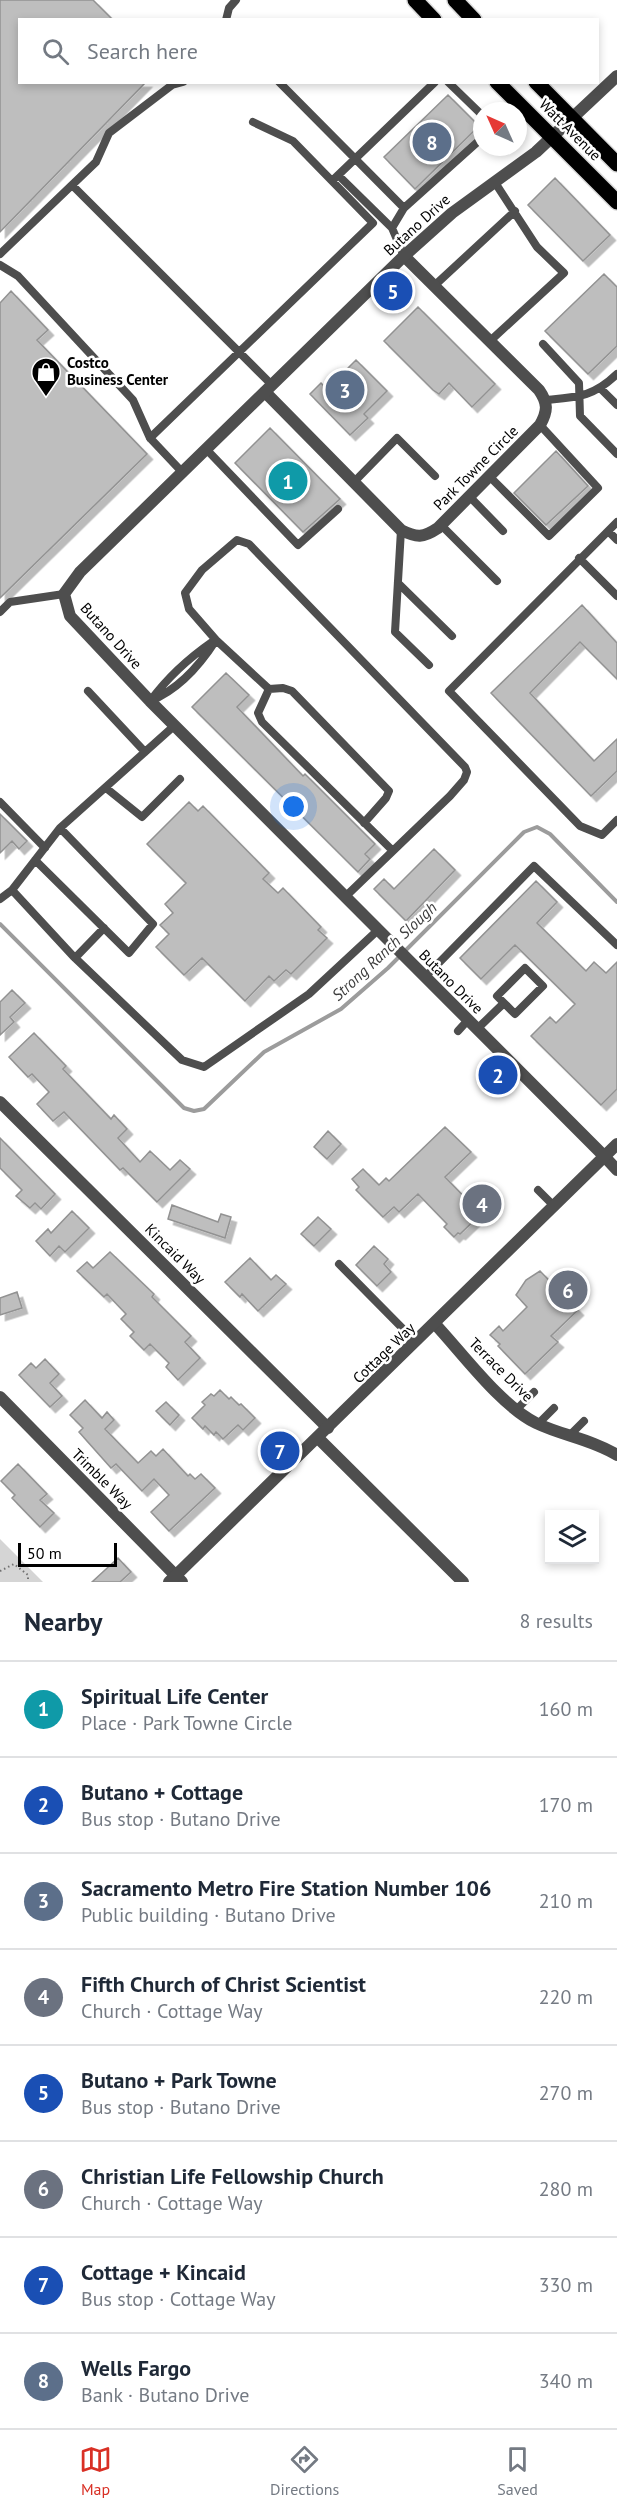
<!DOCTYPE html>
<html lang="en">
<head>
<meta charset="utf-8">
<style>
	body { margin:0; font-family:"PT Sans",sans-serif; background:#f6f6f7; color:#1f2937 }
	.controls { position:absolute; right:18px; bottom:18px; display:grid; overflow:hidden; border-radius:0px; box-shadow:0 3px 9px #0003 }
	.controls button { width:54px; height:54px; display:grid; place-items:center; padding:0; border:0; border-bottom:2px solid #e0e1e3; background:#fff; color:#1f2937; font:30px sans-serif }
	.compass { position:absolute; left:473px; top:102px; width:54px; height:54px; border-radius:50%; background:#fff; box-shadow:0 3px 9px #0003; rotate:315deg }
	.scale { position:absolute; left:18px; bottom:15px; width:99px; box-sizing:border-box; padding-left:6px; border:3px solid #000; border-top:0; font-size:16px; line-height:21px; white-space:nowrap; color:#000; -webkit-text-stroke:4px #fff; paint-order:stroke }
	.you { position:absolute; left:294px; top:807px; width:21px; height:21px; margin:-15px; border:4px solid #fff; border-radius:50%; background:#1a73e8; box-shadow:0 0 0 9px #1a73e833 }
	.badge { display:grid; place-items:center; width:39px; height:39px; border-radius:50%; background:#d93025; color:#fff; font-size:20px; font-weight:700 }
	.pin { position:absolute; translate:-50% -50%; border:3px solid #fff; box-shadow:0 2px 6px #0006 }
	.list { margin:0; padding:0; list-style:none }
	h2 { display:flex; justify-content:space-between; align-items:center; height:78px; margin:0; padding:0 24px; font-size:26px }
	h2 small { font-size:20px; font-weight:400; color:#747a83 }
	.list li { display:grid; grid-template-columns:39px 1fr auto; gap:18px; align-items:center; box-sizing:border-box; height:96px; padding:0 24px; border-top:2px solid #e0e1e3 }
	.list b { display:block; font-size:22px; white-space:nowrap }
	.list p { margin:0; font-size:20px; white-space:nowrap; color:#747a83 }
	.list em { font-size:20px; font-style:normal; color:#747a83 }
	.icon { flex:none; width:33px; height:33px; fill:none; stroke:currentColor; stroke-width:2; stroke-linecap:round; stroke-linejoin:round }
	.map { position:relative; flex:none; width:617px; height:1582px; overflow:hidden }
	.search { position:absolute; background:#fff; box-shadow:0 3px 9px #0003; left:18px; right:18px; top:18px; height:66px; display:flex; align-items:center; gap:15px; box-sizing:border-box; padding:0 21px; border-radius:0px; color:#747a83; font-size:22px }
	.sheet { height:846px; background:#fff }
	nav { display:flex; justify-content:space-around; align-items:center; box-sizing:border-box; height:84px; border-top:2px solid #e0e1e3; background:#fff; font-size:16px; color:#747a83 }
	nav a { display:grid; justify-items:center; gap:3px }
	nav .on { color:#d93025 }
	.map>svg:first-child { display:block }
	.green { fill:#d5d5d5 }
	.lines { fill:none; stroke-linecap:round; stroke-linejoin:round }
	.stream { stroke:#9c9c9c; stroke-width:4 }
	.building { fill:#bebebe; stroke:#929292; stroke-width:1.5; filter:url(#shadow) }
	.primary-casing { stroke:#dbdbdb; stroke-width:18 }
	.path { stroke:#707070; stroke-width:2; stroke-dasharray:1.5 3; stroke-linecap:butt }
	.service { stroke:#4e4e4e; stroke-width:8 }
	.minor { stroke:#4e4e4e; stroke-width:12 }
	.tertiary { stroke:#4e4e4e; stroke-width:12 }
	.primary { stroke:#000; stroke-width:15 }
	.labels { text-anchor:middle; stroke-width:5; stroke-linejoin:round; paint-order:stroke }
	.street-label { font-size:15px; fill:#000; stroke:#fff }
	.poi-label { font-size:15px; font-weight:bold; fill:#000; stroke:#fff; text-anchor:start }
	.water-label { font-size:16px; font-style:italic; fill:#3d3d3d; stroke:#fff }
</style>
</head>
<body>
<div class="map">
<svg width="617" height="1582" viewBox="0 0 617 1582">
	<defs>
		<filter id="shadow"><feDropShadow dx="5.5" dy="5.5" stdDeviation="0" flood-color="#0004"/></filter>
	</defs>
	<rect width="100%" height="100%" fill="#fff"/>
	<path class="green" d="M 0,1539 L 43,1582 L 0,1582 Z"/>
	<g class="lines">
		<path class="stream" d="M 0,924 L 184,1108 L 194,1111 L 204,1109 L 264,1052 L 341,1009 L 388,968 L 524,832 L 537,827 L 550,834 L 617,902"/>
	</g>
	<path class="building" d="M 0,0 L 93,0 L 113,20 L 20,20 L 20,82 L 146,82 L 0,232 Z
		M 448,95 L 479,126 L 415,189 L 384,157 Z
		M 555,178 L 610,235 L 583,261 L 528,205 Z
		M 604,274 L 617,287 L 617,346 L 588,374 L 545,331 Z
		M 11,291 L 48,330 L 37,340 L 147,454 L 0,598 L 0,303 Z
		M 418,307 L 495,384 L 472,407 L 449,383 L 439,394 L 433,390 L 384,341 Z
		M 356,360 L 387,391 L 364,414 L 368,418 L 350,435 L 310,394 L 321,383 L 327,389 Z
		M 270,428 L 340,499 L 303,532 L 235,463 Z
		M 556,451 L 588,486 L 546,525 L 514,493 Z
		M 582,605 L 617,643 L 617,679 L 580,642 L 530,693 L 594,761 L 617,739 L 617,771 L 591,796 L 491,693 Z
		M 226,673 L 249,695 L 237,707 L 303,776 L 305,774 L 375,844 L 365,854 L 370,859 L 358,872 L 192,707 Z
		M 189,802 L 198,811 L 203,806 L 269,873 L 263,879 L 278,893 L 283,888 L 321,927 L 318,930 L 327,938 L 291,974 L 286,970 L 274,981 L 269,976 L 245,1001 L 202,958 L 184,975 L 156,947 L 169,934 L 160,925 L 173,913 L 165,904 L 186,883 L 147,844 Z
		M 0,814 L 27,841 L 19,849 L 12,841 L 0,853 Z
		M 434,849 L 455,870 L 406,921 L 374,889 L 384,879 L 394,889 Z
		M 536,881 L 557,902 L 537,923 L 586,971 L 594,962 L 606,973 L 617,962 L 617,1089 L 601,1105 L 531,1036 L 550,1017 L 556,1023 L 575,1004 L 515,945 L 481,979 L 460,958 Z
		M 12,990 L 25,1003 L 10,1017 L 14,1022 L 0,1035 L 0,1002 Z
		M 34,1033 L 66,1066 L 63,1069 L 111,1119 L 114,1115 L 127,1129 L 118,1138 L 140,1162 L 150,1151 L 170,1170 L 180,1160 L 190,1169 L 157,1202 L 123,1168 L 120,1170 L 64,1112 L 53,1121 L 37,1104 L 49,1092 L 32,1074 L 28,1077 L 9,1057 Z
		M 445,1127 L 471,1152 L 445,1177 L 481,1214 L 460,1234 L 458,1233 L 454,1237 L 444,1227 L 447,1224 L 418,1194 L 399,1212 L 394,1207 L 383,1217 L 356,1190 L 359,1187 L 352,1179 L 363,1169 L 379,1185 L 386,1178 L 389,1181 Z
		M 328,1131 L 341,1144 L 327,1159 L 314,1147 Z
		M 0,1138 L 55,1194 L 41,1209 L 35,1203 L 30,1208 L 16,1196 L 22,1190 L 0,1168 Z
		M 172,1205 L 218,1222 L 221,1214 L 231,1217 L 225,1238 L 168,1219 Z
		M 72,1211 L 89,1228 L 65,1252 L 59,1246 L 50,1256 L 36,1241 L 48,1229 L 51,1233 Z
		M 318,1217 L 331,1229 L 314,1246 L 301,1234 Z
		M 374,1246 L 388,1259 L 384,1264 L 391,1272 L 377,1286 L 356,1265 Z
		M 110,1252 L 154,1294 L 152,1297 L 191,1336 L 185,1342 L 200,1358 L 178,1380 L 166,1367 L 169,1363 L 150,1344 L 144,1350 L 130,1336 L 134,1332 L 121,1319 L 126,1314 L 107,1294 L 104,1297 L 77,1271 L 87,1262 L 93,1268 Z
		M 250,1258 L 271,1280 L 276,1275 L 286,1284 L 258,1311 L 242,1294 L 240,1297 L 225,1282 Z
		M 540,1271 L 578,1310 L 551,1336 L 558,1342 L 525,1374 L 498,1346 L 500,1344 L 490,1335 L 499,1326 L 503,1331 L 527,1307 L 516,1295 L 526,1280 Z
		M 17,1292 L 22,1308 L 0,1315 L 0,1298 Z
		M 45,1359 L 59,1374 L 50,1383 L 62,1396 L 50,1407 L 19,1375 L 31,1363 L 36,1368 Z
		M 220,1390 L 229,1399 L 231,1397 L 239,1405 L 241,1404 L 255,1418 L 243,1430 L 238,1425 L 223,1439 L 216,1432 L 214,1435 L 205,1426 L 203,1429 L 192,1418 L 205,1405 L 202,1402 L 211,1394 L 214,1396 Z
		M 85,1400 L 102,1418 L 107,1412 L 114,1420 L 105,1429 L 138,1463 L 151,1451 L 156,1456 L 163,1449 L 188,1476 L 190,1474 L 195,1479 L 201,1474 L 215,1488 L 169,1531 L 151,1512 L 169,1495 L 154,1479 L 142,1491 L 116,1464 L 111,1468 L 79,1432 L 83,1428 L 70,1415 Z
		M 166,1402 L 179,1415 L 170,1425 L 156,1411 Z
		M 18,1464 L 47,1494 L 40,1500 L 54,1513 L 40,1527 L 12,1498 L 15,1495 L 1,1481 Z
		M 118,1558 L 131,1572 L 120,1582 L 92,1582 Z"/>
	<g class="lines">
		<g class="primary-casing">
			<path id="primary" d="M 415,0 L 434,20
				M 455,0 L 474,20
				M 497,82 L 617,202
				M 536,82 L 617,164"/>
		</g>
		<path class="path" d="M 0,1571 L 14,1564 L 28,1575 L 28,1582"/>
		<path class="service" d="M 226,20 L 229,8 L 236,0
			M 279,82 L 404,208
			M 448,82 L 482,115
			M 338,175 L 392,228
			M 332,181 L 435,82
			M 72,185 L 272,385
			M 0,254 L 96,162 L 109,133 L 172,85 L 183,82
			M 404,256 L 392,228 L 404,208 L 482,138
			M 0,265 L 18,276 L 133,400 L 150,438
			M 434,286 L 515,211
			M 490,341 L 564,273 L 537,247 L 494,181
			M 543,344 L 579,383 L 580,416 L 617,454
			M 601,389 L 617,405
			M 546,400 C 578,397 593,397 617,374
			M 207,450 L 298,545 L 338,509
			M 183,473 L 150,438 L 373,223 L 293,141 L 253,122
			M 489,476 L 549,536 L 598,488 L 540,425
			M 354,482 L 397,438 L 435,476
			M 469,496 L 503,531
			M 617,522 L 449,691 L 580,826 L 602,835 L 617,820
			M 441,525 L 497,581
			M 401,530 L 395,632 L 429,665
			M 608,531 L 617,540
			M 579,558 L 617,596
			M 398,583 L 452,636
			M 0,612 L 10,602 L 64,594
			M 269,689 L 258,713 L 262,722 L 393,851
			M 88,691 L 145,752
			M 151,700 C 168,677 189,658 212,642
			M 150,701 C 178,690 200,665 216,640
			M 174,726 L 60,828 L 12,890 L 73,956 L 182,1060 L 204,1067 L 309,994 L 378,930
			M 106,788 L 142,817 L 180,779
			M 0,802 L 45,848
			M 35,860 L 129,953 L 153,924 L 60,828
			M 345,897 L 450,796 L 464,780 L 467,772 L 465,767 L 249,544 L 237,540 L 202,570 L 185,593 L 189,609 L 216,640 L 269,689 L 283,688 L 292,691 L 389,791 L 386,798 L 364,823
			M 0,899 L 12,890
			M 75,958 L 104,928
			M 425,977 L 534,866 L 617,945
			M 477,1029 L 504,1003 L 497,996 L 525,968 L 543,986 L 515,1014 L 504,1003
			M 458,1031 L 468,1020
			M 538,1190 L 555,1207
			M 339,1264 L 416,1342
			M 516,1410 L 534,1392
			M 538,1424 L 554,1408
			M 570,1435 L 584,1421"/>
		<path class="minor" d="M 265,392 L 401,530 C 417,538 423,538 438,528 L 540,425 C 548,411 548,403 539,390 L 404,256
			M 0,1102 L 328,1428
			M 604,1156 L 617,1170
			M 435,1324 C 463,1354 500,1405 536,1423 C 563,1436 591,1439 617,1455
			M 0,1397 L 182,1582
			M 318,1438 L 463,1582"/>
		<path class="tertiary" d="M 604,1156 L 150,701 L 70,616 L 64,594 L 80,572 L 404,256 L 452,213 L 536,152 L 617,76
			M 169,1582 L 617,1144"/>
		<use href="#primary" class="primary"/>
	</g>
	<defs>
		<g id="shop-pin" transform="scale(1.5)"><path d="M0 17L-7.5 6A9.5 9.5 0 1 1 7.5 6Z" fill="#000" stroke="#fff"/><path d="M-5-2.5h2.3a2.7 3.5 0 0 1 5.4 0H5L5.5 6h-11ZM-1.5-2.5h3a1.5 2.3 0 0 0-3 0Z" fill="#fff"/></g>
	</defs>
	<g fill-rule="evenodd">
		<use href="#shop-pin" x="46" y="372"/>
	</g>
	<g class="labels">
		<g class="street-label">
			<text transform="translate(570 130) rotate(45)" y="5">Watt Avenue</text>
			<text transform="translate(417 225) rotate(-42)" y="5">Butano Drive</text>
			<text transform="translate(476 468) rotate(-45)" y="5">Park Towne Circle</text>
			<text transform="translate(111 636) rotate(48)" y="5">Butano Drive</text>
			<text transform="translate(451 982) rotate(45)" y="5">Butano Drive</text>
			<text transform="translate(175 1254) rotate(45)" y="5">Kincaid Way</text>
			<text transform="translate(384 1353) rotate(-44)" y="5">Cottage Way</text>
			<text transform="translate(501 1370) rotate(45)" y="5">Terrace Drive</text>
			<text transform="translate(102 1479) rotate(45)" y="5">Trimble Way</text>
		</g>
		<g class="poi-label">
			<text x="67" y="368">Costco<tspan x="67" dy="17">Business Center</tspan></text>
		</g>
		<g class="water-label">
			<text transform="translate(384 951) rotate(-43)" y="6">Strong Ranch Slough</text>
		</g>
	</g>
</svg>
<div class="controls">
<button><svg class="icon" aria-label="layers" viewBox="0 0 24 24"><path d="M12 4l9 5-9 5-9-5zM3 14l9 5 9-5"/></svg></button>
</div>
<svg class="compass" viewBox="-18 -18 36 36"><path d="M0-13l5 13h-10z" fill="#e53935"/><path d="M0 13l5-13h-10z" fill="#747a83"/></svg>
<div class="scale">50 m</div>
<div class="you"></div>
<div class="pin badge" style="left:288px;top:481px;background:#0f9aa8">1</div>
<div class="pin badge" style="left:498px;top:1075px;background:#1a4fb4">2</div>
<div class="pin badge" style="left:345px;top:390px;background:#5c6f8a">3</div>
<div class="pin badge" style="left:482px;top:1204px;background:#6b7280">4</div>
<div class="pin badge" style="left:393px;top:291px;background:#1a4fb4">5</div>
<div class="pin badge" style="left:568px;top:1290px;background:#6b7280">6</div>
<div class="pin badge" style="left:280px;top:1451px;background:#1a4fb4">7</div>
<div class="pin badge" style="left:432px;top:142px;background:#5c6f8a">8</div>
<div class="search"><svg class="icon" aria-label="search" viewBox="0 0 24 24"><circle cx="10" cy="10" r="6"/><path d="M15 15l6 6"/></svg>Search here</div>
</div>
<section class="sheet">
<h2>Nearby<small>8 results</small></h2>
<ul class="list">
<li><span class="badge" style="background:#0f9aa8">1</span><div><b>Spiritual Life Center</b><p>Place · Park Towne Circle</p></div><em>160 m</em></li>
<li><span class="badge" style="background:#1a4fb4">2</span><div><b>Butano + Cottage</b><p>Bus stop · Butano Drive</p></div><em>170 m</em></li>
<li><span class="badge" style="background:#5c6f8a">3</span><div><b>Sacramento Metro Fire Station Number 106</b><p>Public building · Butano Drive</p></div><em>210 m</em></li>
<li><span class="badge" style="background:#6b7280">4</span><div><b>Fifth Church of Christ Scientist</b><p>Church · Cottage Way</p></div><em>220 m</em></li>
<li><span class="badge" style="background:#1a4fb4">5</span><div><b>Butano + Park Towne</b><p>Bus stop · Butano Drive</p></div><em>270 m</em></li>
<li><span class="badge" style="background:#6b7280">6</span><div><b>Christian Life Fellowship Church</b><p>Church · Cottage Way</p></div><em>280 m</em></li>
<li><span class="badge" style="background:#1a4fb4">7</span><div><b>Cottage + Kincaid</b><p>Bus stop · Cottage Way</p></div><em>330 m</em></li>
<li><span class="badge" style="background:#5c6f8a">8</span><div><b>Wells Fargo</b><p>Bank · Butano Drive</p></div><em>340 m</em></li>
</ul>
</section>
<nav>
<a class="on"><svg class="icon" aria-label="map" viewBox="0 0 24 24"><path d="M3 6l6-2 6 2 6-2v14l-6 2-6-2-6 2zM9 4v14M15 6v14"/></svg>Map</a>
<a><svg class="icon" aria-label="directions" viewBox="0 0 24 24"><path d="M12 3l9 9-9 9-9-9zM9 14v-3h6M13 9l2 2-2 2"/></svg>Directions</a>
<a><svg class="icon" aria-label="saved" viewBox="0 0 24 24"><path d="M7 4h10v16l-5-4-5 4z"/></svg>Saved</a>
</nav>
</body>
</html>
